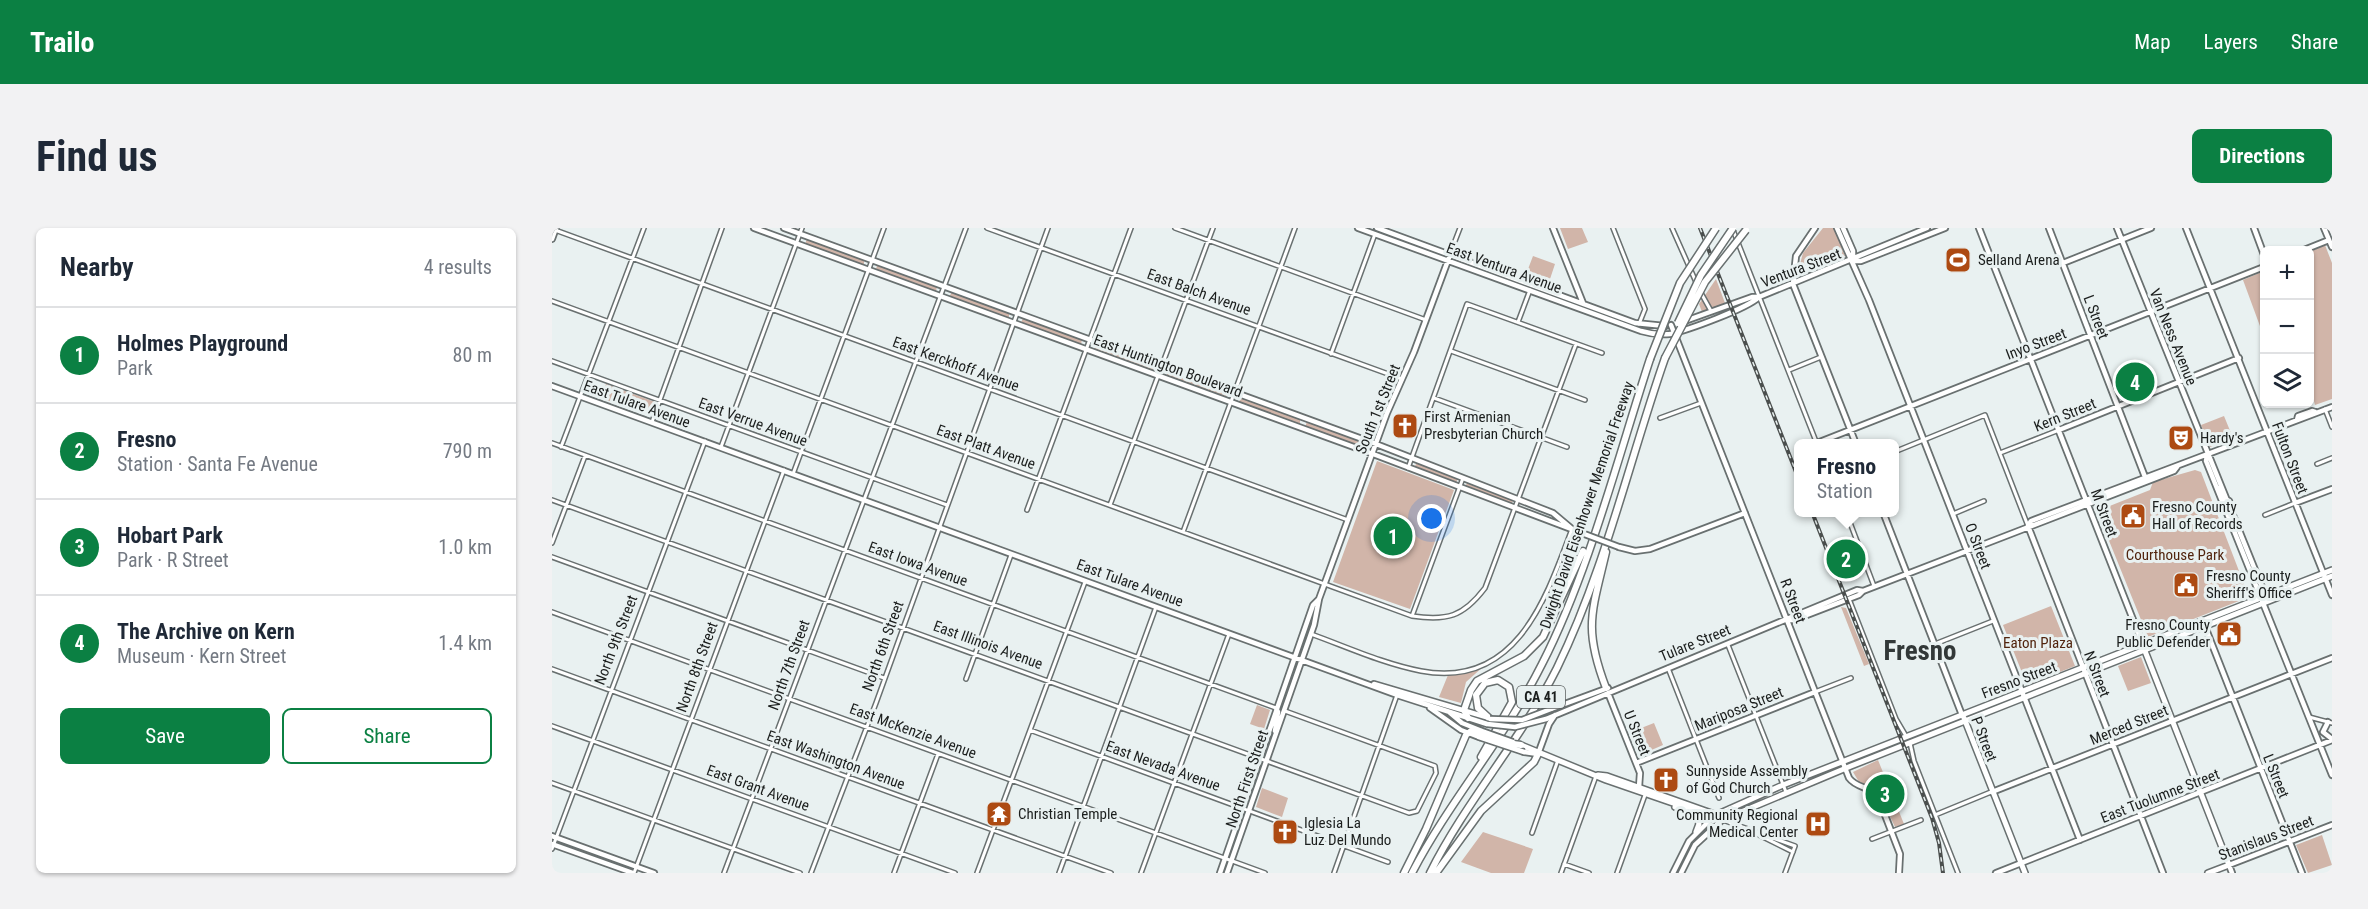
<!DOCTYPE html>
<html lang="en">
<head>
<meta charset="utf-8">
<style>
	body { margin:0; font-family:"Roboto Condensed",sans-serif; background:#f2f2f3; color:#1f2937 }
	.controls { position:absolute; right:18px; top:18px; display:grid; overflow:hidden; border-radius:9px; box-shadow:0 2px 4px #0004 }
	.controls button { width:54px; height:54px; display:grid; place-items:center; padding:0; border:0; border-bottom:2px solid #e0e1e3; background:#fff; color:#1f2937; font:30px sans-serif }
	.you { position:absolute; left:880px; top:291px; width:21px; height:21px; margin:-15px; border:4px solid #fff; border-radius:50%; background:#1a73e8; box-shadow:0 0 0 9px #1a73e833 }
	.badge { display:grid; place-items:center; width:39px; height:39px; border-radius:50%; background:#0b8043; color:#fff; font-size:20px; font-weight:700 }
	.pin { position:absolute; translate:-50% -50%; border:3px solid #fff; box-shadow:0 2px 6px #0006 }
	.popup { position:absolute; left:1242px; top:211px; width:105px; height:78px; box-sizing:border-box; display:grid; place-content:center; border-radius:9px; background:#fff; filter:drop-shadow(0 2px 4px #0005); font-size:20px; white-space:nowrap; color:#747a83 }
	.popup b { font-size:22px; color:#1f2937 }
	.popup::after { content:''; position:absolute; left:50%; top:100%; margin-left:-12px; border:12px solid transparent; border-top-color:#fff }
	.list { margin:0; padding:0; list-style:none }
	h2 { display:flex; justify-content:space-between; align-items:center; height:78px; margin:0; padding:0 24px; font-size:26px }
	h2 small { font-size:20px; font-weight:400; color:#747a83 }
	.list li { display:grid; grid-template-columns:39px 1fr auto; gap:18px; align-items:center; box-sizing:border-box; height:96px; padding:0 24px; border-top:2px solid #e0e1e3 }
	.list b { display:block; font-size:22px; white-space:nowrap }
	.list p { margin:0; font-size:20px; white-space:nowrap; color:#747a83 }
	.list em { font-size:20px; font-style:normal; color:#747a83 }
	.actions { display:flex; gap:12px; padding:18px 24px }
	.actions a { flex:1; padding:14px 0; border:2px solid #0b8043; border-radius:9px; text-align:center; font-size:21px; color:#0b8043 }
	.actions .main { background:#0b8043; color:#fff }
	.icon { flex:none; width:33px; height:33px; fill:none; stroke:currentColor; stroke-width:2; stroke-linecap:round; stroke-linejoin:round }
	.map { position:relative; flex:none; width:1780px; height:645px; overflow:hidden; border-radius:9px }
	header { display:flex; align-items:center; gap:36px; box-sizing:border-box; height:84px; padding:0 30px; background:#0b8043; color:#fff }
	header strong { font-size:28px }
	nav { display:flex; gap:33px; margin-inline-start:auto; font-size:21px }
	.intro { display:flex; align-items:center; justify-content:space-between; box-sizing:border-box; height:144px; padding:0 36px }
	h1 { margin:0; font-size:42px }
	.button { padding:15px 27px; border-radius:9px; background:#0b8043; color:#fff; font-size:21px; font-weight:700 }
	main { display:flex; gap:36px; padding:0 36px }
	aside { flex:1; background:#fff; border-radius:9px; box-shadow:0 2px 4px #0004 }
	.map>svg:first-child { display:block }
	.green { fill:#d1b5a9 }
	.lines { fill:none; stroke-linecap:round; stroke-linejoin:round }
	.street-casing { stroke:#697070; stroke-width:6 }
	.secondary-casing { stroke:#697070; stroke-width:8 }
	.primary-casing { stroke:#697070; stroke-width:8 }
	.highway-casing { stroke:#697070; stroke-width:9 }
	.street { stroke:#fff; stroke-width:3 }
	.secondary { stroke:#fff; stroke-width:4.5 }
	.primary { stroke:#fff; stroke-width:5 }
	.highway { stroke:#fff; stroke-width:6 }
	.rail-casing { stroke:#4b4f4e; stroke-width:4 }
	.rail { stroke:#e9f1f1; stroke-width:1.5; stroke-dasharray:4.5; stroke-linecap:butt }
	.secondary-bridge-casing { stroke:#697070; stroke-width:8; stroke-linecap:butt }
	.highway-bridge-casing { stroke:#697070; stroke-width:9; stroke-linecap:butt }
	.secondary-bridge { stroke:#fff; stroke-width:4.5 }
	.highway-bridge { stroke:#fff; stroke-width:6 }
	.labels { text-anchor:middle; stroke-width:6; stroke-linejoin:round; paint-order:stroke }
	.shield { fill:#e9f1f1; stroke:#595d5d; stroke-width:1.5 }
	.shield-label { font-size:14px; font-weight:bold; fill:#1b1e1d }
	.poi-label { font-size:15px; fill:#1b1e1d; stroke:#e9f1f1; text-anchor:start }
	.street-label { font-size:15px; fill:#1b1e1d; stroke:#e9f1f1 }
	.park-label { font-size:15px; fill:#51240e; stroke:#e9f1f1 }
	.town-label { font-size:27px; font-weight:bold; fill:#323838; stroke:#e9f1f1 }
</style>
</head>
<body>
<header>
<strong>Trailo</strong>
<nav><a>Map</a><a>Layers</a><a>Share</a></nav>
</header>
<div class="intro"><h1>Find us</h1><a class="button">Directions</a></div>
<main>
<aside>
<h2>Nearby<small>4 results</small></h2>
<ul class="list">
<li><span class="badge">1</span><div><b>Holmes Playground</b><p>Park</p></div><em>80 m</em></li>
<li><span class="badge">2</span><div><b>Fresno</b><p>Station · Santa Fe Avenue</p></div><em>790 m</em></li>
<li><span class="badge">3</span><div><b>Hobart Park</b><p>Park · R Street</p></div><em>1.0 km</em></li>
<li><span class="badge">4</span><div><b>The Archive on Kern</b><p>Museum · Kern Street</p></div><em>1.4 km</em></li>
</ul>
<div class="actions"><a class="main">Save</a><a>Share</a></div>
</aside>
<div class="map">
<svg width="1780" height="645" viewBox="0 0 1780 645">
	<rect width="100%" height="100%" fill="#e9f1f1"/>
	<path class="green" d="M 1008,0 L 1030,0 L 1036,14 L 1016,21 Z
		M 1271,0 L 1282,0 L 1293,28 L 1245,47 L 1251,25 Z
		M 255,10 L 312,31 L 312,37 L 253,17 Z
		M 1773,17 L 1780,35 L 1780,171 L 1763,177 L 1758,158 L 1758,24 Z
		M 981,28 L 1003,36 L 996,57 L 973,49 Z
		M 325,37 L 385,58 L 384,64 L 324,42 Z
		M 1712,43 L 1712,109 L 1691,52 Z
		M 1164,51 L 1173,75 L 1150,84 L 1147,76 Z
		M 400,63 L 457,84 L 457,90 L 397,70 Z
		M 471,90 L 530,111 L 529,117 L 469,95 Z
		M 544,116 L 602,137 L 601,143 L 542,123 Z
		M 617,142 L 675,164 L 674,170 L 614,149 Z
		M 54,156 L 103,174 L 97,187 L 49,170 Z
		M 688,169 L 748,191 L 748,197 L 687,176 Z
		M 1672,188 L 1681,210 L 1658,219 L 1649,197 Z
		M 755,193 L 811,213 L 809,218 L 753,200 Z
		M 825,233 L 902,262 L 858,381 L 781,354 Z
		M 865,234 L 906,250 L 904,255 L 862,240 Z
		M 1643,242 L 1649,244 L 1697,369 L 1596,409 L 1545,283 L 1598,262 L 1601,254 Z
		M 916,253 L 961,271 L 960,276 L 913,259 Z
		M 1499,378 L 1523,438 L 1475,457 L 1451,397 Z
		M 1289,379 L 1294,380 L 1317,436 L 1312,438 Z
		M 1589,429 L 1599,455 L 1576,463 L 1566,438 Z
		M 932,438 L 914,454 L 909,475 L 887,469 L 896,447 Z
		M 705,477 L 718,482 L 712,501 L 698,496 Z
		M 1102,495 L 1111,517 L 1088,527 L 1079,504 Z
		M 1326,532 L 1352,596 L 1343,599 L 1327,565 L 1307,554 L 1301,544 Z
		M 710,560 L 736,570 L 730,589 L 704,579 Z
		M 931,604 L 981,621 L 972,645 L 939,645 L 909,634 Z
		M 1770,607 L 1780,637 L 1756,645 L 1744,617 Z"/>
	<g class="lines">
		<g class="street-casing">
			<path id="street" d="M 435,0 L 850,151
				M 623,0 L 874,92
				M 1061,0 L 1093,81 L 1087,96
				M 1120,0 L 1144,54
				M 3,2 L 796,292
				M 1181,2 L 1265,216
				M 898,26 L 908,0
				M 1149,65 L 1159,83
				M 0,73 L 860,388 C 895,393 911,389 933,360 L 1024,116
				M 966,94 L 978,62
				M 899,123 L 1033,172
				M 779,126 L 823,6
				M 0,133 L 395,277
				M 1237,142 L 1269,129
				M 882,170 L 1015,219
				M 1773,181 L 1780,199
				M 1108,190 L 1149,175
				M 100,194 L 170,0
				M 0,215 L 724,480
				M 9,219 L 92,0
				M 169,219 L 250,0
				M 1342,224 L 1433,187 L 1476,298
				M 1448,225 L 1507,202
				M 1765,236 L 1780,230
				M 856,240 L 915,76 L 1050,125
				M 241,246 L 332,0
				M 0,272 L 857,585 L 865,583 L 884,545 L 883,538 L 733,483
				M 558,277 L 661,0
				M 475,282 L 579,0
				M 1294,284 L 1322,358
				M 1401,286 L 1432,273
				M 1713,287 L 1743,275
				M 631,304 L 743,0
				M 0,315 L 33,228
				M 0,329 L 332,450
				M 1297,371 L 1344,491 L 1354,508
				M 0,384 L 713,645
				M 860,388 L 911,250
				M 759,406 C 795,419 832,436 869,443 C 964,461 994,371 1020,301
				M 1383,416 L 1441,393
				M 1176,417 L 1234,564
				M 1116,440 L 1167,570
				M 0,441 L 559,645
				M 414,451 L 459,327
				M 1263,464 L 1299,450
				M 1757,489 L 1780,495
				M 0,498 L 403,645
				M 478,502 L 836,634
				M 1358,515 L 1362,533 L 1406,645
				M 0,555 L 248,645
				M 1383,587 L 1439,564
				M 1171,592 L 1243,618 L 1233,645
				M 1195,601 L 1241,624
				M 980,605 L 1006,532
				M 1320,611 L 1369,592
				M 0,621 L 153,213
				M 1012,636 L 1037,645
				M 82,645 L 232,242
				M 172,645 L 414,0
				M 259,645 L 324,475 L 496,0
				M 342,645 L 386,526
				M 425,645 L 533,354
				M 507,645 L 604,379
				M 589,645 L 677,406
				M 782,645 L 845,467
				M 1009,645 L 1044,548
				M 1065,645 L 1093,567"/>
		</g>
		<g class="secondary-casing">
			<path id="secondary" d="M 202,0 L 821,226 L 1027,304
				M 232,0 L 824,216 L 1001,285 L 1020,301
				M 806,0 L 1089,103 C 1099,106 1108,107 1118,106 C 1136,102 1194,81 1207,69 L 1375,0
				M 825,0 L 1083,95 L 1113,98
				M 1001,0 L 1031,75
				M 1263,0 L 1244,28 L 1241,56 L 1304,216
				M 1285,0 L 1317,72 L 1528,612
				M 1291,0 L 1301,23 L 1301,33
				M 1427,0 L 1591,417
				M 1497,0 L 1593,249
				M 1565,0 L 1714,369
				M 1634,0 L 1780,367
				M 1702,0 L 1712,27
				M 1772,0 L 1780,19
				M 0,11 L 4,0
				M 1752,22 L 1777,12
				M 1301,33 L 1309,33 L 1393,0
				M 1511,35 L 1599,0
				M 1133,93 L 1200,69 L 1207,69
				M 1119,97 L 1297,550 C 1305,561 1319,558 1326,569 L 1348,626 L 1347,645
				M 0,158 L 845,467 L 935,496
				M 1745,192 L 1746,188 L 1760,183 L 1763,184
				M 1507,202 L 1687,130
				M 1265,215 L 1712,39
				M 1655,227 L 1654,233 L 1780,547
				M 1667,260 L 1672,270 L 1677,273
				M 1743,275 L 1780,261
				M 1331,284 L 1410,487
				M 1476,298 L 1611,645
				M 1476,298 L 1479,293 L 1780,179
				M 1067,319 L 1083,323 L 1098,321 L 1193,285
				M 1235,392 L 1242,392 L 1307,367 L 1311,363 L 1622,243 L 1625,239
				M 1652,396 L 1750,645
				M 822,456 L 934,489
				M 1056,465 L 1088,545 L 1087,559
				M 878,480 L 909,502 L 927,509
				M 999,481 L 1056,460
				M 897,484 L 910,495 L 930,503
				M 994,491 L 1305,362 L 1311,363
				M 1776,494 L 1771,504 L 1780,511
				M 723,503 L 726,484 L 724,480
				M 972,524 L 986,526 L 997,496 L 1003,487
				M 1084,535 L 1263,464
				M 1440,564 L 1780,430
				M 0,608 L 102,645
				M 0,616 L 81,645
				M 668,645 L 761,377 L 766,372
				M 675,645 L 762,397 L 767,371 L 835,185 L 862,124 L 898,27
				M 1121,645 L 1137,613 L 1162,588
				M 1129,645 L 1143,617 L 1170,592
				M 1444,645 L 1780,512
				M 1680,645 L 1677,637 L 1780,597"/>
		</g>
		<g class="primary-casing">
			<path id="primary" d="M 1591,418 L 1677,637 L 1656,645
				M 1412,490 L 1473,645
				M 969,517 L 1054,552 L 1170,592
				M 1046,547 L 1055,548 L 1165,587
				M 1123,579 L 1145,589 L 1147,596 L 1144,604
				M 1164,587 L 1231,557 L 1780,342
				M 1170,592 L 1299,538 L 1780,348"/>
		</g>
		<g class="highway-casing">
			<path id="highway" d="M 1054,324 C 1040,384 1031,400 1054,460
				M 916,490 L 912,482 L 919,462 L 925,453 L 972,428 L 991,409 L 1031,323
				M 929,529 L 960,474 L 957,459 L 946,452 L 933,455 L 924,467 L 926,480 L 938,491
				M 852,645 L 874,601 L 914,507 L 919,503 L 929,506
				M 860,645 C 898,572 953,510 990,436 C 1037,344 1066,229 1098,131
				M 878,645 C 914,573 969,512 1005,440 C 1053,342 1077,233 1113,130
				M 884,645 L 929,583 L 982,534 L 986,526"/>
		</g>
		<use href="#street" class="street"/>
		<use href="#secondary" class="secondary"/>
		<use href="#primary" class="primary"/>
		<use href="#highway" class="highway"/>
		<g class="rail-casing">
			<path id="rail" d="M 1148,0 L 1246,249
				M 1260,284 L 1380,590 L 1387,615 L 1391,645"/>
		</g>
		<use href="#rail" class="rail"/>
		<g class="secondary-bridge-casing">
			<path id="secondary-bridge" d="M 1027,304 L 1067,319
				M 938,491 L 970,492 L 999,481
				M 935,496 L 963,499 L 994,491
				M 930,503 L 961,514
				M 927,509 L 972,524"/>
		</g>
		<g class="highway-bridge-casing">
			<path id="highway-bridge" d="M 1126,95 L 1149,47 L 1181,0
				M 1113,130 L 1153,54 L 1194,2
				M 1098,131 L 1128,55 L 1164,0
				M 929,506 L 954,515 L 969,517"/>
		</g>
		<use href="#secondary-bridge" class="secondary-bridge"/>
		<use href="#highway-bridge" class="highway-bridge"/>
	</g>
	<defs>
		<g id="stadium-square" transform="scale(1.35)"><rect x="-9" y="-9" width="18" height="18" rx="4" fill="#ad4a12" stroke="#e9f1f1"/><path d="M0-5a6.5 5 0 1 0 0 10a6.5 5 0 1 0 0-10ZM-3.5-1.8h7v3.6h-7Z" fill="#fff"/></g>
		<g id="church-square" transform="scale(1.35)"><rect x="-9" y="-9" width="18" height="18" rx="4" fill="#ad4a12" stroke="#e9f1f1"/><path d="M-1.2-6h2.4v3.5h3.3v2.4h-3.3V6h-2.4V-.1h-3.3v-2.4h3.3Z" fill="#fff"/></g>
		<g id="theatre-square" transform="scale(1.35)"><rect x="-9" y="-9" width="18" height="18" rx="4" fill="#ad4a12" stroke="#e9f1f1"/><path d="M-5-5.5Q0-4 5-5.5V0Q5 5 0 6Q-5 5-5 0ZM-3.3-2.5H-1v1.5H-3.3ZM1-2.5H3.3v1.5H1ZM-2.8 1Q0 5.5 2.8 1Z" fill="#fff"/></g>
		<g id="civic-square" transform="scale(1.35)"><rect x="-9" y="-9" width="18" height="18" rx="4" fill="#ad4a12" stroke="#e9f1f1"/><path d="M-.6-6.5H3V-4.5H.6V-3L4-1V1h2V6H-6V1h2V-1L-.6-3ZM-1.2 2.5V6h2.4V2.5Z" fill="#fff"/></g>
		<g id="temple-square" transform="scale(1.35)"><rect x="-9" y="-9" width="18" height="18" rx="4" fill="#ad4a12" stroke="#e9f1f1"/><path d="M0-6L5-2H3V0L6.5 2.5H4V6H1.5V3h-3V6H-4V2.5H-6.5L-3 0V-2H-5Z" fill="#fff"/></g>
		<g id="hospital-square" transform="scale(1.35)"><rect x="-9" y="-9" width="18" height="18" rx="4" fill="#ad4a12" stroke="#e9f1f1"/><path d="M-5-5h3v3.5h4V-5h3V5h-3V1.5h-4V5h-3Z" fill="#fff"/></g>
	</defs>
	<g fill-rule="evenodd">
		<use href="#stadium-square" x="1406" y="32"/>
		<use href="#church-square" x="853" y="198"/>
		<use href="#theatre-square" x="1629" y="210"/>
		<use href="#civic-square" x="1581" y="288"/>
		<use href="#civic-square" x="1634" y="357"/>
		<use href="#civic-square" x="1677" y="406"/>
		<use href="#church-square" x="1114" y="552"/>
		<use href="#temple-square" x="447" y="586"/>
		<use href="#hospital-square" x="1266" y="596"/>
		<use href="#church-square" x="733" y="604"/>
	</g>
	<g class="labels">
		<rect class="shield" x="965" y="458" width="48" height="22" rx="4.5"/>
		<g class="shield-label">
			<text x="989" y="474">CA 41</text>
		</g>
		<g class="poi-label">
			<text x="1426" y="37">Selland Arena</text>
			<text x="872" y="194">First Armenian<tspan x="872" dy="17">Presbyterian Church</tspan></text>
			<text x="1648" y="215">Hardy's</text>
			<text x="1600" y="284">Fresno County<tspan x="1600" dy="17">Hall of Records</tspan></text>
			<text x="1654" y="353">Fresno County<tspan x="1654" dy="17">Sheriff's Office</tspan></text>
			<text x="1658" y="402" text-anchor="end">Fresno County<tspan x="1658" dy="17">Public Defender</tspan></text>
			<text x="1134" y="548">Sunnyside Assembly<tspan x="1134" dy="17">of God Church</tspan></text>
			<text x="466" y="591">Christian Temple</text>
			<text x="1246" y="592" text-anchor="end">Community Regional<tspan x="1246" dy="17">Medical Center</tspan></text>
			<text x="752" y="600">Iglesia La<tspan x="752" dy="17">Luz Del Mundo</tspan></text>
		</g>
		<g class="street-label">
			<text transform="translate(952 40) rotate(20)" y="5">East Ventura Avenue</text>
			<text transform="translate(1249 40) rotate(-21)" y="5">Ventura Street</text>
			<text transform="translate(647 64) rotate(20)" y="5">East Balch Avenue</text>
			<text transform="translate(1544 89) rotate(69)" y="5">L Street</text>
			<text transform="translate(1621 109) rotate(68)" y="5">Van Ness Avenue</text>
			<text transform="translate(1484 116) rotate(-21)" y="5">Inyo Street</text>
			<text transform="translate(404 136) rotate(20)" y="5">East Kerckhoff Avenue</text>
			<text transform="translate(616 138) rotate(20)" y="5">East Huntington Boulevard</text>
			<text transform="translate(85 176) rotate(20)" y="5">East Tulare Avenue</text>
			<text transform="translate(826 181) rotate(-68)" y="5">South 1st Street</text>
			<text transform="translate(1513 187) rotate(-22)" y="5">Kern Street</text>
			<text transform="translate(201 194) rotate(20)" y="5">East Verrue Avenue</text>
			<text transform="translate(434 219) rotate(20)" y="5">East Platt Avenue</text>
			<text transform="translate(1738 230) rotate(69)" y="5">Fulton Street</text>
			<text transform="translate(1035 277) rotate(-71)" y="5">Dwight David Eisenhower Memorial Freeway</text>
			<text transform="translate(1552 285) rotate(69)" y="5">M Street</text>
			<text transform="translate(1426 318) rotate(69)" y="5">O Street</text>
			<text transform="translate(366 336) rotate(20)" y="5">East Iowa Avenue</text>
			<text transform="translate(578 355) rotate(20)" y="5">East Tulare Avenue</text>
			<text transform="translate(1241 373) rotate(69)" y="5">R Street</text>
			<text transform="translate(64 412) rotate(-69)" y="5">North 9th Street</text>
			<text transform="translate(1143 415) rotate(-22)" y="5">Tulare Street</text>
			<text transform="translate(436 417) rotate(20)" y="5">East Illinois Avenue</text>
			<text transform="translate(331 418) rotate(-70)" y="5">North 6th Street</text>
			<text transform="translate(237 437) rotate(-70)" y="5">North 7th Street</text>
			<text transform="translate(145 439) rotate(-70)" y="5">North 8th Street</text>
			<text transform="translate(1545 446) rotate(69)" y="5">N Street</text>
			<text transform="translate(1467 452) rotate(-21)" y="5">Fresno Street</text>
			<text transform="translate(1187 481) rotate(-22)" y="5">Mariposa Street</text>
			<text transform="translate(1577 497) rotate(-22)" y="5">Merced Street</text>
			<text transform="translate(361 503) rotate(20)" y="5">East McKenzie Avenue</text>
			<text transform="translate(1085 505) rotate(68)" y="5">U Street</text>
			<text transform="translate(1432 511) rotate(69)" y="5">P Street</text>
			<text transform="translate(284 532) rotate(20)" y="5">East Washington Avenue</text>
			<text transform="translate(611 538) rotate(20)" y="5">East Nevada Avenue</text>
			<text transform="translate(1724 548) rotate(68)" y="5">L Street</text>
			<text transform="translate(695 551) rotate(-71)" y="5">North First Street</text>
			<text transform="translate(206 560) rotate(20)" y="5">East Grant Avenue</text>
			<text transform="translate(1608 568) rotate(-21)" y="5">East Tuolumne Street</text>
			<text transform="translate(1714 610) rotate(-21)" y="5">Stanislaus Street</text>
		</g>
		<g class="park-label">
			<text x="1623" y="332">Courthouse Park</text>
			<text x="1486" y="420">Eaton Plaza</text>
		</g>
		<g class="town-label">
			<text x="1368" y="432">Fresno</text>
		</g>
	</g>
</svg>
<div class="controls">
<button>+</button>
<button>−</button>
<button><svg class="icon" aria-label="layers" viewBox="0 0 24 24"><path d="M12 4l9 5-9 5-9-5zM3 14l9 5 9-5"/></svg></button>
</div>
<div class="you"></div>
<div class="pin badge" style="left:841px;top:308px">1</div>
<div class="pin badge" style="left:1294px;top:331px">2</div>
<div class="popup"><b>Fresno</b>Station</div>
<div class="pin badge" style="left:1333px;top:566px">3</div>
<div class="pin badge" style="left:1583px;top:154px">4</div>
</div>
</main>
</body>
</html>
